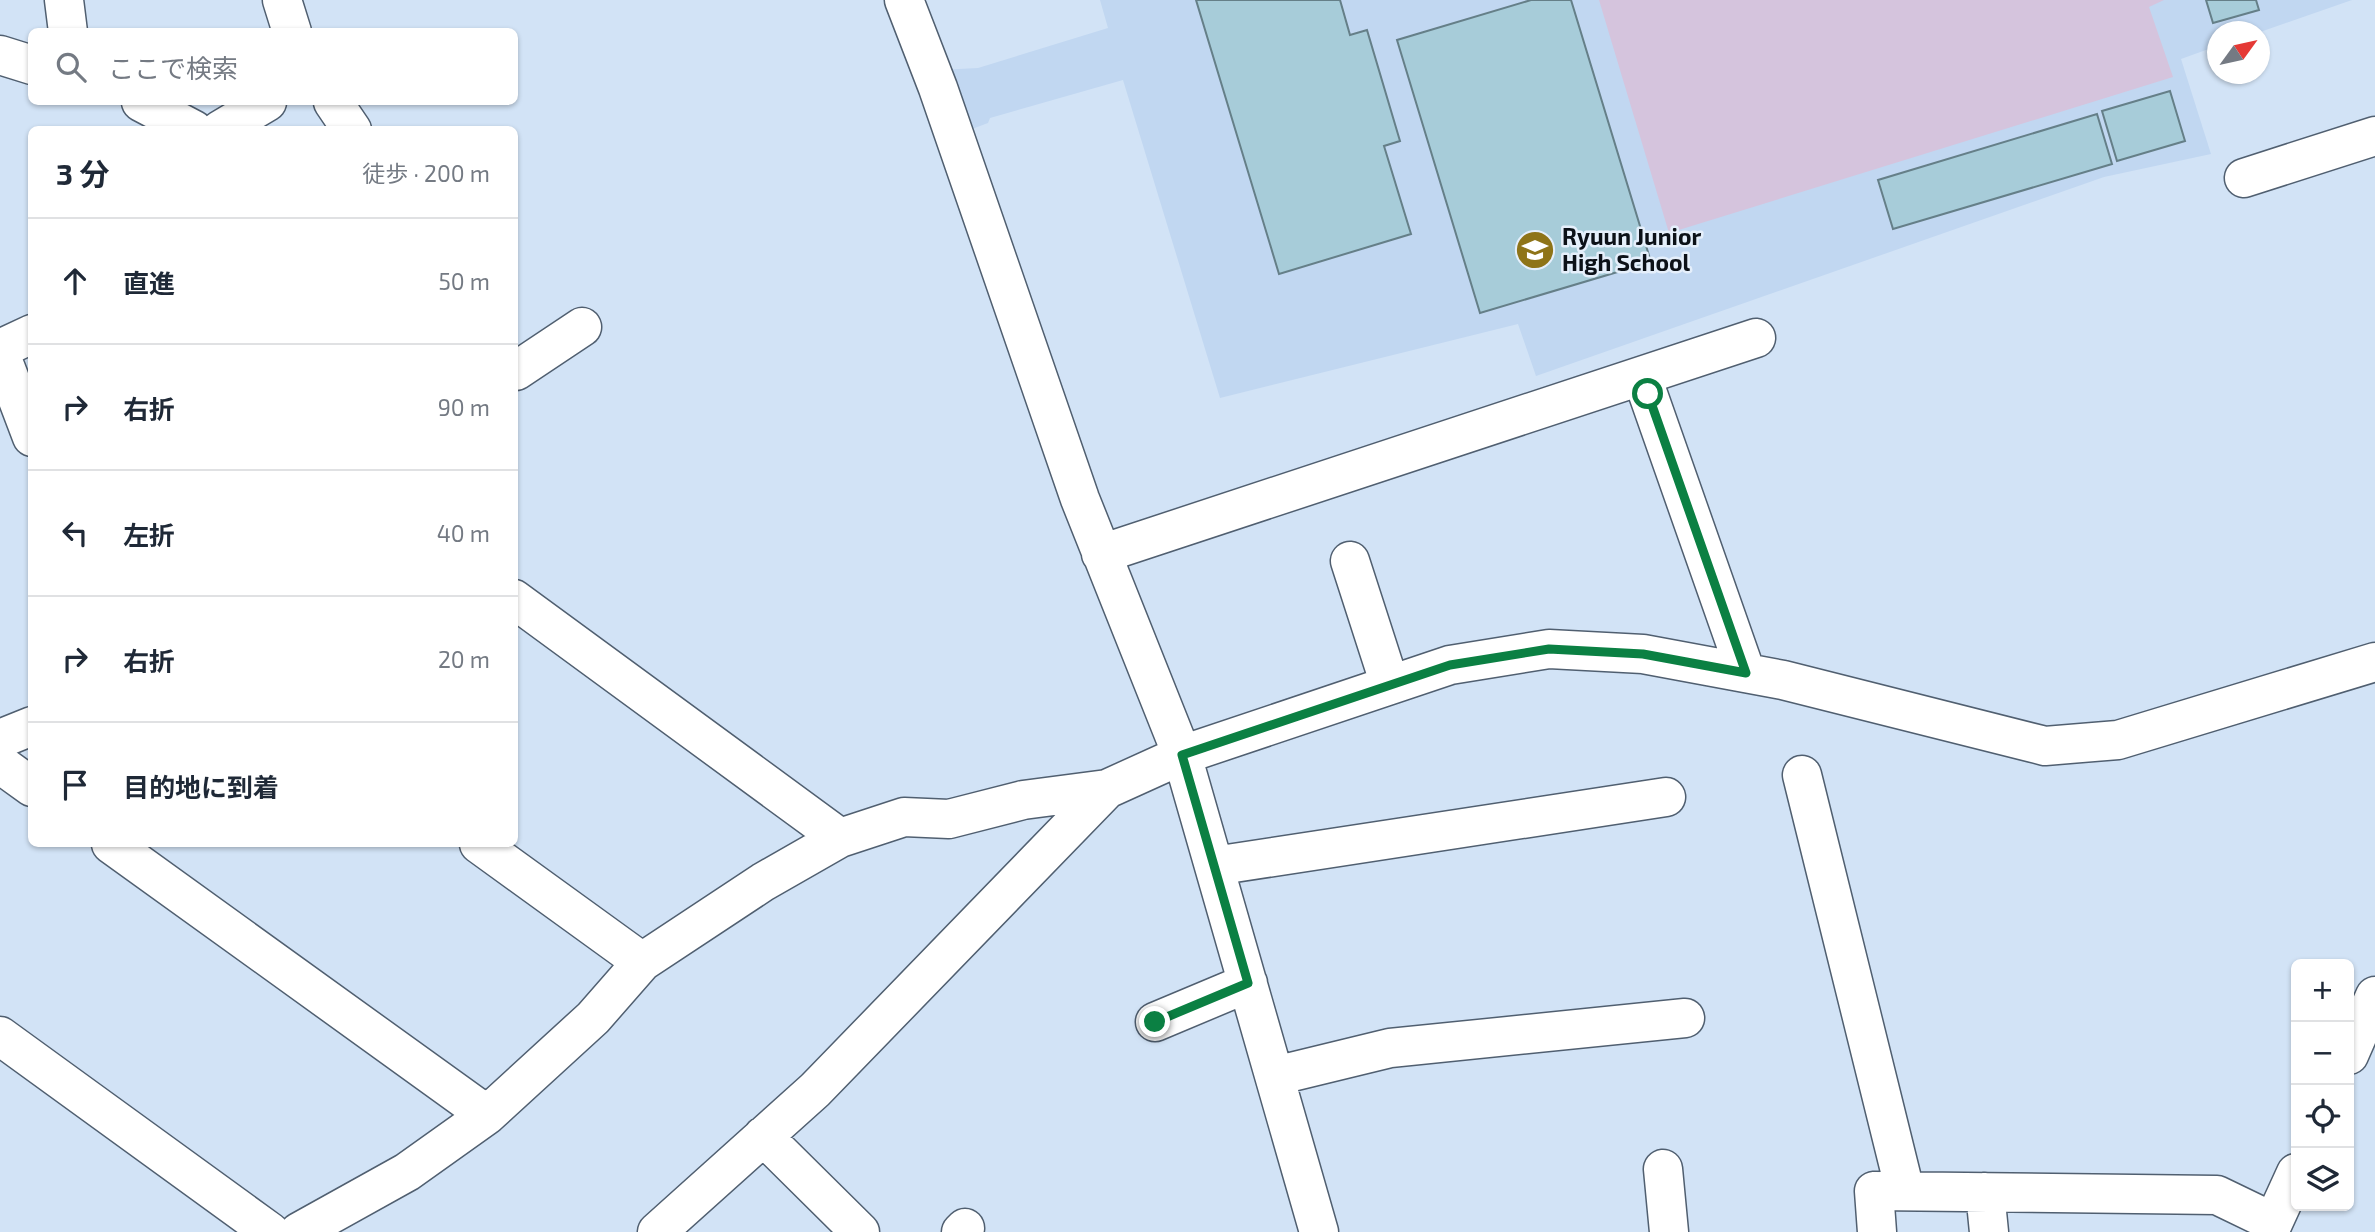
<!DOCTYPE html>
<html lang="ja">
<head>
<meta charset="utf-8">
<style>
	body { margin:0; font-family:"Exo 2","Noto Sans JP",sans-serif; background:#f2f2f3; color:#1f2937 }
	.controls { position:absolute; right:21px; bottom:21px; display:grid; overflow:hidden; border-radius:10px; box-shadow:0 2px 5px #0004 }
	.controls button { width:63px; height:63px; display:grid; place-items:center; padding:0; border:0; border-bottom:2px solid #e0e1e3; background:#fff; color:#1f2937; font:35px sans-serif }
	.compass { position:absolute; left:2207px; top:21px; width:63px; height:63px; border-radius:50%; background:#fff; box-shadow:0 2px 5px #0004; rotate:57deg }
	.stop { position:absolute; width:21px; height:21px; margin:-16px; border:5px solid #0b8043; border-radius:50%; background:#fff }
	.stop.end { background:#0b8043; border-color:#fff; box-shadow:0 2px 7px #0008 }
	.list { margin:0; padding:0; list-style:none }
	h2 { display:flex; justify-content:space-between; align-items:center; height:91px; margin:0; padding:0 28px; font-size:30px }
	h2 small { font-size:23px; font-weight:400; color:#747a83 }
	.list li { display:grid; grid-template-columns:46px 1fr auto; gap:21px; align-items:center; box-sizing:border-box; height:126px; padding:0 28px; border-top:2px solid #e0e1e3 }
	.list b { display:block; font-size:26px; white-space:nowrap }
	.list em { font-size:23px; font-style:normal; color:#747a83 }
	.icon { flex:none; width:38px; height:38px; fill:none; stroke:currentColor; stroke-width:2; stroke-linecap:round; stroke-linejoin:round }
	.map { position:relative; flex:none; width:2375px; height:1232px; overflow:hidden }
	.search { position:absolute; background:#fff; box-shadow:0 2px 5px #0004; left:28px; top:28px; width:490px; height:77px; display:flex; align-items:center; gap:18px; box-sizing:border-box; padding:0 24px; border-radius:10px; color:#747a83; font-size:26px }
	.panel { position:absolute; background:#fff; box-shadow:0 2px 5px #0004; left:28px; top:126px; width:490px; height:721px; border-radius:10px }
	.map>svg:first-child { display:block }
	.built { fill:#c1d7f1 }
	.green { fill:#d5c4dd }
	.building { fill:#a7ccd9; stroke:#657f88; stroke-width:2 }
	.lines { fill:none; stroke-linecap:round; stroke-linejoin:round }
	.street-casing { stroke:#505f70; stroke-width:41 }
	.primary-casing { stroke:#505f70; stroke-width:41 }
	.street { stroke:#fff; stroke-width:38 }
	.primary { stroke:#fff; stroke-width:38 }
	.route { stroke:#0b8043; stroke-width:9 }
	.labels { text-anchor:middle; stroke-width:5; stroke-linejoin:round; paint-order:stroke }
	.poi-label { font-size:23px; font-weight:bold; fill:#0c1118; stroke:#e5effb; text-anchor:start }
</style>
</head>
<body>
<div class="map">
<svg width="2375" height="1232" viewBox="0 0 2375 1232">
	<rect width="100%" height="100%" fill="#d2e3f6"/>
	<path class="built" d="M 1100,0 L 2352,0 L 2260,32 L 2218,32 L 2217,46 L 2181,59 L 2211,154 L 2104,177 L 1536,376 L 1518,324 L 1220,398 L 1123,80 L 990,118 L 988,123 L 964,132 L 939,70 L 978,68 L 1108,28 Z"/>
	<path class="green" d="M 1599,0 L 2164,0 L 2149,7 L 2173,77 L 1669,233 Z"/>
	<path class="building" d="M 1196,0 L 1340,0 L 1350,35 L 1367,30 L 1400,141 L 1384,146 L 1411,234 L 1279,274 Z
		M 1531,0 L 1571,0 L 1651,262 L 1480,313 L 1397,40 Z
		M 2206,0 L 2256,0 L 2259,10 L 2213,23 Z
		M 2170,91 L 2185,141 L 2117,161 L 2102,111 Z
		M 2097,114 L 2112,164 L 1893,229 L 1878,180 Z"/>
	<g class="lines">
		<g class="street-casing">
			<path id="street" d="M 64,0 L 68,32
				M 282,0 L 292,32
				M 904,0 L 938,88 L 1080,499 L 1182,755 L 1319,1232
				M 0,55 L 32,65
				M 141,102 L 194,130
				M 333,102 L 352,130
				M 220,130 L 267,102
				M 2244,178 L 2375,136
				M 0,349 L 32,334
				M 0,353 L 32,437
				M 514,369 L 516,371 L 582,327
				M 1648,394 L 1746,673
				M 1101,554 L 1756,338
				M 1350,561 L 1390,685
				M 514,599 L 840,838
				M 0,739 L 32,726
				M 0,764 L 32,787
				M 1802,775 L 1905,1191
				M 111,844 L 487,1115
				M 479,844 L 642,962
				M 1214,866 L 1666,797
				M 1155,1022 L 1248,983
				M 0,1036 L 270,1232
				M 1275,1076 L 1390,1048 L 1685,1018
				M 763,1136 L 860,1232
				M 1663,1169 L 1669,1232
				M 1985,1192 L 1989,1232
				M 299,1232 L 407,1172 L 487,1115 L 593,1018 L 642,962 L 763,882 L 840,838 L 904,817 L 949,819 L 1023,800 L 1107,789 L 1182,755 L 1450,665 L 1549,649 L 1643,654 L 1783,680 L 2045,746 L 2118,740 L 2375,662
				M 657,1232 L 815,1090 L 1107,789
				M 961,1232 L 965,1228
				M 1877,1232 L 1874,1191 L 2217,1195 L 2273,1222"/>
		</g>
		<g class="primary-casing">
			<path id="primary" d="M 2349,1055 L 2375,996
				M 2269,1232 L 2296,1173"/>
		</g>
		<use href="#street" class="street"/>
		<use href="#primary" class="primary"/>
	</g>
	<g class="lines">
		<path class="route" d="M 1155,1022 L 1248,983 L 1182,755 L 1450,665 L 1549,649 L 1643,654 L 1746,673 L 1648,394"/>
	</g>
	<defs>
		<g id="school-disc" transform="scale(2.0125)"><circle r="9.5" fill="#8e7418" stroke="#e5effb"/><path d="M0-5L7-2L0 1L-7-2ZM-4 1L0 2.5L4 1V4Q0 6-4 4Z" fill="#fff"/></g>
	</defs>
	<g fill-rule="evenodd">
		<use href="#school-disc" x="1535" y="250"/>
	</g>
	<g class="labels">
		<g class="poi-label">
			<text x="1562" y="245">Ryuun Junior<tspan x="1562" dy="26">High School</tspan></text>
		</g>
	</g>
</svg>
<div class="controls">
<button>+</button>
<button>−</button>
<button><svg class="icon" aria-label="locate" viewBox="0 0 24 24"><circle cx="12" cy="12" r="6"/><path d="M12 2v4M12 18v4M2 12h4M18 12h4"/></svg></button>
<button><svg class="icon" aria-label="layers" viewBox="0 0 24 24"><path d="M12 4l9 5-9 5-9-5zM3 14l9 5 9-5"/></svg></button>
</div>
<svg class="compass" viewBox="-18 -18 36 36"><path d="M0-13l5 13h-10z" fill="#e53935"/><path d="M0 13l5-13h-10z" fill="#747a83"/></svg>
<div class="stop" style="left:1648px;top:394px"></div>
<div class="stop end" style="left:1155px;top:1022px"></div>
<div class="search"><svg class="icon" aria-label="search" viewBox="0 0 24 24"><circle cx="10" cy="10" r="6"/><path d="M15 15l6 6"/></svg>ここで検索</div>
<section class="panel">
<h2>3 分<small>徒歩 · 200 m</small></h2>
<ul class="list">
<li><svg class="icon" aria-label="ahead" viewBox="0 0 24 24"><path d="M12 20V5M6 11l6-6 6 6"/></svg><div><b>直進</b></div><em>50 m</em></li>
<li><svg class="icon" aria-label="right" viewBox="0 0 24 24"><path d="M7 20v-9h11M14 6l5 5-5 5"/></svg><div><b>右折</b></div><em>90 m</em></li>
<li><svg class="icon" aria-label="left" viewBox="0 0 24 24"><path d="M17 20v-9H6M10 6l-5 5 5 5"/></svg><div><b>左折</b></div><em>40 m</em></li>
<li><svg class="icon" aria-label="right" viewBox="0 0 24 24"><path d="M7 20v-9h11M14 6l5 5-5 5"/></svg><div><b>右折</b></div><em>20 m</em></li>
<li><svg class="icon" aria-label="arrive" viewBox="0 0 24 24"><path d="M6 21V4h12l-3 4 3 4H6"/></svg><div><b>目的地に到着</b></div></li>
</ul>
</section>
</div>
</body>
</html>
